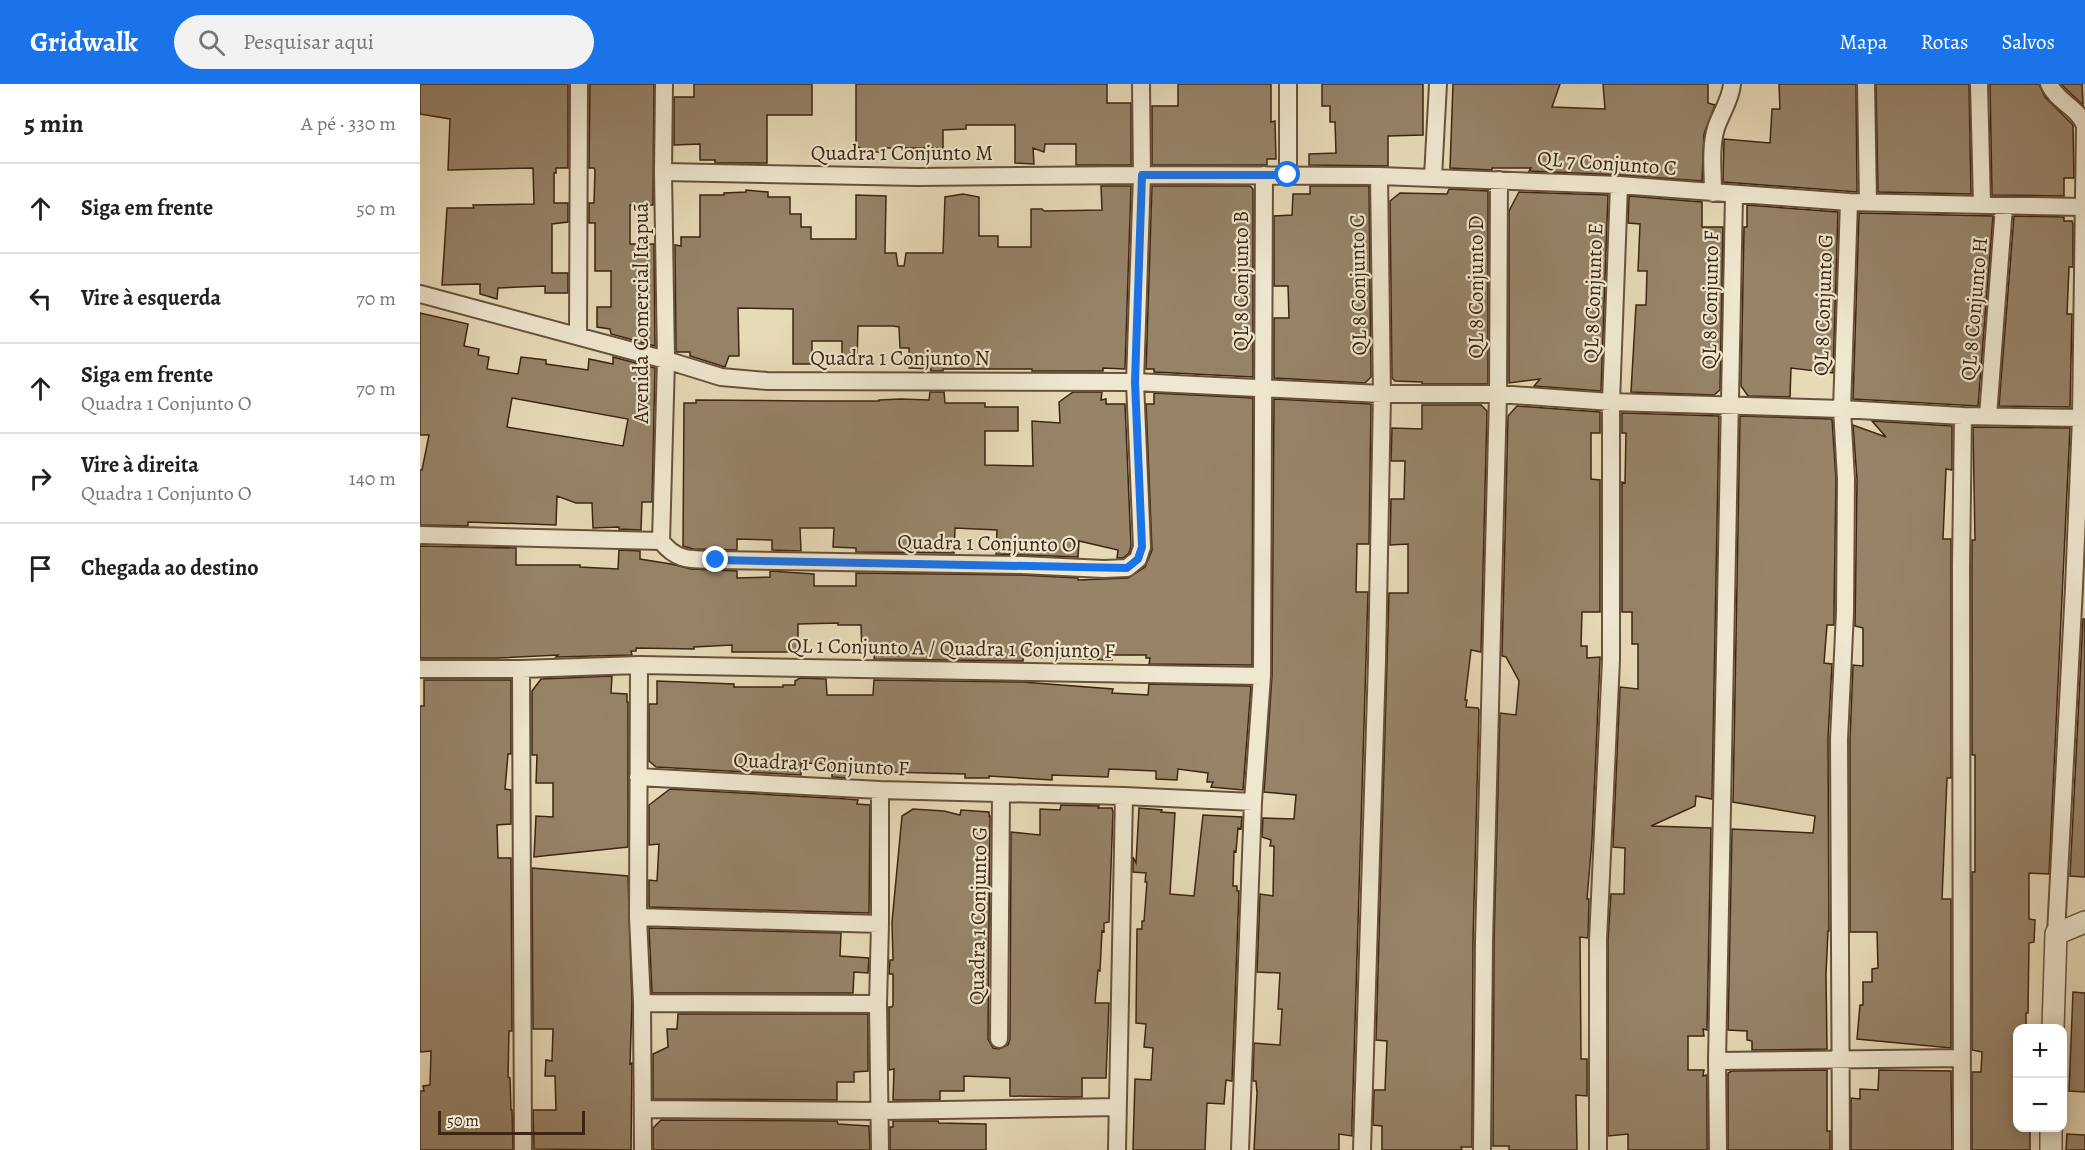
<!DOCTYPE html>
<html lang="pt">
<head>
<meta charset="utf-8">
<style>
	body { margin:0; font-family:Alegreya,serif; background:#f2f2f2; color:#202124 }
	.controls { position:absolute; right:18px; bottom:18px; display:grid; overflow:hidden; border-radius:12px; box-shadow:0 3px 15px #0003 }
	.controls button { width:54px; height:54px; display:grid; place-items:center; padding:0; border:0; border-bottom:2px solid #e0e0e0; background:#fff; color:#202124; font:30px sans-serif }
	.scale { position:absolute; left:18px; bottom:15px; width:147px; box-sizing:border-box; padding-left:6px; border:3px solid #3e2412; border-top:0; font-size:16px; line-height:21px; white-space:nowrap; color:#3e2412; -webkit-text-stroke:4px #efe7d0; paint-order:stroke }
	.stop { position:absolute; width:18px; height:18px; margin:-14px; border:4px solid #1a73e8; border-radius:50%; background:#fff }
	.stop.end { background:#1a73e8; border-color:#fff; box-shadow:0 2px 6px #0008 }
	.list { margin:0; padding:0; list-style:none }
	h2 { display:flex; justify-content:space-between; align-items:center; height:78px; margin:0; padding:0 24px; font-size:26px }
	h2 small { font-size:20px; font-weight:400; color:#757577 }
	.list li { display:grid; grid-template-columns:39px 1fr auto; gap:18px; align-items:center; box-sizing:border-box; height:90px; padding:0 24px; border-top:2px solid #e0e0e0 }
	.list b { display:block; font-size:22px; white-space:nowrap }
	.list p { margin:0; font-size:20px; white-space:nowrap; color:#757577 }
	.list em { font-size:20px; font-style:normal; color:#757577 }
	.icon { flex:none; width:33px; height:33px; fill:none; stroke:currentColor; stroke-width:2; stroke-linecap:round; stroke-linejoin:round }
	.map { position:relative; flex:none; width:1665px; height:1066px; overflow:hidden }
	header { display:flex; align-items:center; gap:36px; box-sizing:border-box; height:84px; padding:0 30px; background:#1a73e8; color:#fff }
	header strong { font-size:28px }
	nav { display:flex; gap:33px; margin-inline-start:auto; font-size:21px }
	.search { width:420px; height:54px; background:#f2f2f2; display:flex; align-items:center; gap:15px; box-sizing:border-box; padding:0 21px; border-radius:33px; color:#757577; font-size:22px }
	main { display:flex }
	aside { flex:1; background:#fff }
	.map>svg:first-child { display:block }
	.building { fill:#968368; stroke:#3e2412; stroke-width:1.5; fill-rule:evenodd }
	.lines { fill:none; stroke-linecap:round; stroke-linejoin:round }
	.minor-casing { stroke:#68523b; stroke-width:20 }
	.tertiary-casing { stroke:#68523b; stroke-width:24 }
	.minor { stroke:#efe7d0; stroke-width:16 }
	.tertiary { stroke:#efe7d0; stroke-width:21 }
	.route { stroke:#1a73e8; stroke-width:8 }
	.labels { text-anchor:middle; stroke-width:4.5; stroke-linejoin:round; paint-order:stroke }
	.street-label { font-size:21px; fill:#3e2412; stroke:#efe7d0 }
</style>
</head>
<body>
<header>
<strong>Gridwalk</strong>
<div class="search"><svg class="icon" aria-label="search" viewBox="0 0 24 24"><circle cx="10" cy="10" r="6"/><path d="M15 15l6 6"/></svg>Pesquisar aqui</div>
<nav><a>Mapa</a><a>Rotas</a><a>Salvos</a></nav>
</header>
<main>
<aside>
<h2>5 min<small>A pé · 330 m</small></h2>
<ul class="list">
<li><svg class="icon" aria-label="ahead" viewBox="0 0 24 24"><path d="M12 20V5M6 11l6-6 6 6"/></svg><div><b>Siga em frente</b></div><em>50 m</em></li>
<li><svg class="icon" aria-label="left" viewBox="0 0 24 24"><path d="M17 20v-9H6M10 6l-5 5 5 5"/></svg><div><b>Vire à esquerda</b></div><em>70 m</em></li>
<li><svg class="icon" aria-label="ahead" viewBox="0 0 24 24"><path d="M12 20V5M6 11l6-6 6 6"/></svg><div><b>Siga em frente</b><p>Quadra 1 Conjunto O</p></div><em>70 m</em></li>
<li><svg class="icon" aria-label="right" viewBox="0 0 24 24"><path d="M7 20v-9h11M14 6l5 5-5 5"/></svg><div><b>Vire à direita</b><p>Quadra 1 Conjunto O</p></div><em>140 m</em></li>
<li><svg class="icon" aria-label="arrive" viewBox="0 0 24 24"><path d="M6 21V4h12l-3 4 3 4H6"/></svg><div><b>Chegada ao destino</b></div></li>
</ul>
</aside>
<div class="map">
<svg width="1665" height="1066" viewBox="0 0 1665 1066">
	<rect width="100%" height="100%" fill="#e7dab7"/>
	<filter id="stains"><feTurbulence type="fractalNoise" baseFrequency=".00333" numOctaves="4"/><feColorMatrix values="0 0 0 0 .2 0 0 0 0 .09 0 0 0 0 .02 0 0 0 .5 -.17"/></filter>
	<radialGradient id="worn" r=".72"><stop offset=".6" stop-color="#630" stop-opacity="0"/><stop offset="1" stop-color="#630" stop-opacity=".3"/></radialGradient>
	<path class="building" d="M 0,0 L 148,0 L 148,84 L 136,84 L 136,89 L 134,89 L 134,119 L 148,119 L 148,138 L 132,140 L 132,189 L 148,189 L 148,209 L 125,209 L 125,202 L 78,204 L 77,215 L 60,210 L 60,200 L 22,201 L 27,124 L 54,124 L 53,121 L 114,120 L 113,84 L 28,86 L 30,35 L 0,30 Z
		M 170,0 L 234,0 L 233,121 L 210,121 L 210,160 L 234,160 L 235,262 L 191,250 L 190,245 L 177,243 L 177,223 L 191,223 L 191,187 L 175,187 L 175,139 L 169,139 L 169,119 L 174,119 L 175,86 L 174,84 L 169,84 Z
		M 274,0 L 392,0 L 392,31 L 347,31 L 347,79 L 295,79 L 295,76 L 280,76 L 280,60 L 254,61 L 254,13 L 274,13 Z
		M 436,0 L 687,0 L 687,19 L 711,19 L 711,81 L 656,81 L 656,60 L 625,60 L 624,68 L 613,64 L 614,80 L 595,79 L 595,41 L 546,41 L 546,45 L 523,46 L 523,64 L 463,64 L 463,68 L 449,68 L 436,62 Z
		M 758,0 L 851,0 L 851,38 L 855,37 L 856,75 L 847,75 L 847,81 L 732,81 L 732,22 L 758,22 Z
		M 902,0 L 1003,0 L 1003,51 L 968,52 L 968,82 L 889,81 L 889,70 L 916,69 L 915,38 L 910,38 L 910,22 L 902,22 Z
		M 1033,0 L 1140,0 L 1132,23 L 1185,25 L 1183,0 L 1288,0 L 1288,19 L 1295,21 L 1284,50 L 1282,97 L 1200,91 L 1109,87 L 1111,84 L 1072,84 L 1072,86 L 1030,84 Z
		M 1359,0 L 1436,0 L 1437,108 L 1303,98 L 1304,55 L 1350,59 L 1352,25 L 1360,25 Z
		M 1456,0 L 1549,0 L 1551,110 L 1458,108 Z
		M 1570,0 L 1619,0 L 1625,13 L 1653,41 L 1654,94 L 1644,94 L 1644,112 L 1572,111 Z
		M 1641,0 L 1662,0 L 1663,21 L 1645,4 Z
		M 681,102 L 711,102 L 705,285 L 683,284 L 683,287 L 612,287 L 612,285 L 523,285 L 523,287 L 511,287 L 511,285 L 489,284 L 489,264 L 480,264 L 479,243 L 473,242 L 438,242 L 437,278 L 422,279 L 422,257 L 392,257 L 392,280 L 373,280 L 373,225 L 318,224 L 319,272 L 309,272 L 305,283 L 270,272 L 270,268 L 256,268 L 255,161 L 261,162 L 261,153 L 280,153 L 280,111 L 304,111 L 304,109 L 326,108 L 326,106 L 348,108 L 348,113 L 370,113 L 370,130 L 381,130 L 381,143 L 391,143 L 391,155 L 436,155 L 436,111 L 466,112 L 465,169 L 476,169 L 478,182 L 484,182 L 486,169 L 523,169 L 525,113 L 543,110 L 559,113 L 559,152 L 578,152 L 578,163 L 611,163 L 611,125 L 622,125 L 624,127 L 682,126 Z
		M 732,102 L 830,102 L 833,105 L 833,293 L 734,288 L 734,285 L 726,285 Z
		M 890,102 L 949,102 L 951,293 L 945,299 L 854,294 L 854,234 L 869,234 L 868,202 L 854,202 L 854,132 L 872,131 L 873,110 L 890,110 Z
		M 1029,105 L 1068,107 L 1068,300 L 1002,300 L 1002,298 L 975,297 L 972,294 L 970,117 L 980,109 L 1027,110 Z
		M 1099,108 L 1188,111 L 1181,307 L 1114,302 L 1120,295 L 1089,299 L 1089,127 Z
		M 1209,112 L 1282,118 L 1282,143 L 1303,143 L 1300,306 L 1294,311 L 1211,308 L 1216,221 L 1226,221 L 1227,187 L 1218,187 L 1220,140 L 1208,139 Z
		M 1327,121 L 1418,128 L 1413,289 L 1371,284 L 1370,313 L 1328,312 L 1321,302 L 1324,143 L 1327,143 Z
		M 1439,129 L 1573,132 L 1558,322 L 1433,315 Z
		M 1594,132 L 1644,133 L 1644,137 L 1652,137 L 1653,140 L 1653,183 L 1649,183 L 1647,230 L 1652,230 L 1650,323 L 1579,322 Z
		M 0,229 L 48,240 L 44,262 L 59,265 L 58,271 L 69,273 L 67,285 L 98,290 L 101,273 L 126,276 L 126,280 L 168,286 L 169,275 L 193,280 L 193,273 L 235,284 L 232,418 L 222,418 L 221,446 L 199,445 L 199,443 L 173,444 L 172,419 L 156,419 L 137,412 L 136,441 L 48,438 L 48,442 L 0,441 L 0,386 L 2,386 L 9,351 L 0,351 ZM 92,314 L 208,335 L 203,362 L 87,343 Z
		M 510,308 L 524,308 L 525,319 L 565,319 L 565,323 L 598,323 L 598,347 L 565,347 L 565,381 L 613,382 L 612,337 L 640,339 L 639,318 L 653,308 L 682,308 L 681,316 L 686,315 L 686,320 L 705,320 L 711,462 L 709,469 L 703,474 L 697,474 L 698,466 L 659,457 L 658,473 L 576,470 L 577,446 L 535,444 L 534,469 L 436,468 L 436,464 L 413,463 L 414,444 L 380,444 L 381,467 L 352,466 L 352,456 L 317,455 L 317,466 L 273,465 L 263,462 L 264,319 L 276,319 L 276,316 L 392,317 L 459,317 L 459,316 L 481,315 L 509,316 Z
		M 734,309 L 833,314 L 832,581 L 729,580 L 730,574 L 726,574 L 726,571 L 691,571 L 692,576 L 603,573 L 603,577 L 454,575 L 455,568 L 442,568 L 441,541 L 418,541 L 418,539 L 378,540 L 378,568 L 312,568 L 312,561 L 274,563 L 274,565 L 216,564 L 216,567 L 211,567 L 212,571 L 136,573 L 138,571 L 78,574 L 0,574 L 0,462 L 96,464 L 96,481 L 160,481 L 160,483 L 198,485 L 199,466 L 220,467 L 220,475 L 251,480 L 271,485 L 317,487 L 317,494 L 350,493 L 350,487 L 394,490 L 394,502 L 436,502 L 436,489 L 601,491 L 658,494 L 658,496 L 708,494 L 725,483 L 732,466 L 726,320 L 734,320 Z
		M 854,315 L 951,320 L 949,460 L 937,460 L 936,508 L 948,508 L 932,1039 L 932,1052 L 919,1050 L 919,1066 L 834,1066 L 837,1009 L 836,997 L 833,997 L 834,959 L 860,961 L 862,925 L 858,925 L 860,889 L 837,888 L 840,810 L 853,812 L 854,762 L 850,762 L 851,756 L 842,753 L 843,734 L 874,735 L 876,711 L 844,708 L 852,592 Z
		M 1002,321 L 1061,321 L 1067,327 L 1061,568 L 1051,566 L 1045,616 L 1047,616 L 1046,623 L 1058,624 L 1059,626 L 1053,858 L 1052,1063 L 1041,1063 L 1042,1066 L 962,1066 L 962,1042 L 953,1041 L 954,1006 L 965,1006 L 967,957 L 956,956 L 969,509 L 988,509 L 988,460 L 970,461 L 971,415 L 984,415 L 985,377 L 971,377 L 972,344 L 1002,345 Z
		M 1097,322 L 1180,328 L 1180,349 L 1171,349 L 1171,395 L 1180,396 L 1180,528 L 1162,528 L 1161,562 L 1167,562 L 1167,574 L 1180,573 L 1180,576 L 1172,756 L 1167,815 L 1169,815 L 1168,854 L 1160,853 L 1161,975 L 1167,975 L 1167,1012 L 1156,1011 L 1157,1066 L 1089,1066 L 1089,1062 L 1073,1062 L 1074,858 L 1080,629 L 1096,631 L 1099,597 L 1086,573 L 1082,572 L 1088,332 Z
		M 1202,329 L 1299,332 L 1292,715 L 1276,712 L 1275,722 L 1231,742 L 1291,744 L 1287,946 L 1283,945 L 1284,952 L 1268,952 L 1268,986 L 1284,986 L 1283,992 L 1287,991 L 1287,1066 L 1208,1066 L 1208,1050 L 1188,1052 L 1188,856 L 1191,810 L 1204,810 L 1205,764 L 1193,763 L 1200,603 L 1218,605 L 1218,560 L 1212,560 L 1212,528 L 1202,528 L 1202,398 L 1205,399 L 1206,349 L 1202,349 Z
		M 1320,332 L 1412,335 L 1416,395 L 1414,528 L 1414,541 L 1407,541 L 1404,579 L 1412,580 L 1408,655 L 1409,847 L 1408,847 L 1406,890 L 1407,965 L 1332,966 L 1332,957 L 1327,956 L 1327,947 L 1308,946 L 1312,745 L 1393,749 L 1395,732 L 1313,718 Z
		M 1452,337 L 1532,342 L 1532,386 L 1526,385 L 1523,455 L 1531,455 L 1531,694 L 1527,694 L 1522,815 L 1531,815 L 1531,964 L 1437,955 L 1440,921 L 1443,921 L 1443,898 L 1452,898 L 1452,885 L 1458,884 L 1457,848 L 1430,848 L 1430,655 L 1433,581 L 1443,582 L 1443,544 L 1435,542 L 1437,395 L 1433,341 L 1466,353 Z
		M 1553,343 L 1650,344 L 1629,790 L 1609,789 L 1609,835 L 1615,836 L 1614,858 L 1609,859 L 1608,929 L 1606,929 L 1606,945 L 1598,945 L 1598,1044 L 1610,1044 L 1610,1066 L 1552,1066 L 1552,988 L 1561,988 L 1562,968 L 1552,966 L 1552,788 L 1555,788 L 1555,671 L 1552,671 L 1552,456 L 1555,456 Z
		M 1663,535 L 1665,535 L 1665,793 L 1650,792 Z
		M 192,592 L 191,609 L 207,610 L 207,618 L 208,618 L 208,763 L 114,773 L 116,732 L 133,733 L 133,699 L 116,699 L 117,671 L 112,671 L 112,607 L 121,595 Z
		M 380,594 L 406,595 L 407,611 L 453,611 L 454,596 L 602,598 L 693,605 L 692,609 L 728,611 L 729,600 L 831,602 L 823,706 L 791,703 L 793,698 L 787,698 L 788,689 L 758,685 L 757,696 L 736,695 L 736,687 L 689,685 L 688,693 L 632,691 L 632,696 L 569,692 L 569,694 L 545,694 L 545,690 L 428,687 L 428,694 L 412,693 L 412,680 L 381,679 L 381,691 L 236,683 L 229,677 L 229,620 L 237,620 L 237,597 L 314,600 L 314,603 L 363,603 L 363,601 L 375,601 L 375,597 Z
		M 4,596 L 91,596 L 91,670 L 88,670 L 85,705 L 91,706 L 91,740 L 77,741 L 78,774 L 91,774 L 92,947 L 89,947 L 88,993 L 90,994 L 91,1026 L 92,1026 L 93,1066 L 0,1066 L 0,1007 L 4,1007 L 3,1002 L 10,1001 L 11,967 L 0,968 L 0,622 L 4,622 Z
		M 250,705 L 427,715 L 438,716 L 437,720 L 450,721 L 449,829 L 229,823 L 229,796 L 237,797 L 239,760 L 229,761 L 229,721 Z
		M 641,721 L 679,722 L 678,724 L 692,724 L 693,728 L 689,838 L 684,839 L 684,848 L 682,847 L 680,887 L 678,886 L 675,919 L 689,919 L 686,994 L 662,994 L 662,1013 L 648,1013 L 590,1012 L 590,994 L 544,992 L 544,1007 L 520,1007 L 520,1016 L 473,1016 L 474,985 L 469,986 L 469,923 L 472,923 L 473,921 L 473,890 L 469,890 L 470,876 L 473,876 L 472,838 L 482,732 L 493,725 L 524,727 L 540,731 L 541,726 L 569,728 L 569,732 L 570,732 L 568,955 L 573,964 L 579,965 L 588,961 L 590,955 L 591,748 L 620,751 L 620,725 L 640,726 Z
		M 719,724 L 742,726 L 741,728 L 755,729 L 750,810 L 774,812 L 783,731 L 822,733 L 821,745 L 818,744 L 816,768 L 814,767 L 813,802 L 817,802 L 817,807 L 819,807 L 812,997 L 806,996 L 804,1020 L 787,1019 L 785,1066 L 713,1066 L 715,995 L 731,996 L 733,964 L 724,963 L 726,940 L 716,939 L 717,845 L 722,845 L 722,837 L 724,837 L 727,798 L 725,798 L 726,789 L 713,788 L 713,773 L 716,779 Z
		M 112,784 L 208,792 L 212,919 L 210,980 L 212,979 L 211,1066 L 114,1065 L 113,1026 L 136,1026 L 135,992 L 125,992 L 126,976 L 132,977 L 133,945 L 113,945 Z
		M 229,844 L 421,849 L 420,872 L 449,874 L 448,889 L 434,888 L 433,909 L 232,909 Z
		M 1653,908 L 1665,909 L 1665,1008 L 1649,1007 Z
		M 258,930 L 448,930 L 448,987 L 434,988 L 434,998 L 417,998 L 417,1016 L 233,1015 L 233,970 L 248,963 L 247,945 L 257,945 Z
		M 1407,986 L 1407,1047 L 1410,1047 L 1410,1066 L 1308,1066 L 1308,989 L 1312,987 Z
		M 1459,986 L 1531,987 L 1532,1066 L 1431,1066 L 1431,1014 L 1440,1015 L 1440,1005 L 1458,1006 Z
		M 241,1036 L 417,1037 L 418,1040 L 449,1042 L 450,1066 L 233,1066 L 233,1044 Z
		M 473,1037 L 518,1037 L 519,1039 L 566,1040 L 566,1066 L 470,1066 L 470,1043 L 473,1043 Z
		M 1647,1050 L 1665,1051 L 1665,1066 L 1646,1066 Z"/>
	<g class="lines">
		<g class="minor-casing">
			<path id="minor" d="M 868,0 L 868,91
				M 1446,0 L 1448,118
				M 1559,0 L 1562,120
				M 1629,0 C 1637,18 1659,24 1665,42 L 1661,334 L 1654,503 L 1636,850
				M 243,88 L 497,93 L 722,91 L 959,92 L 1199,101 L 1429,118 L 1663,123
				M 1013,93 L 1018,0
				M 1293,109 C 1293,88 1290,64 1296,44 C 1301,29 1311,15 1312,0
				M 0,210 L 246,276 L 301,293 L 347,297 L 715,298 L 962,310 L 1078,310 L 1191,318 L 1422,325 L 1543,332 L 1665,334
				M 158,252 L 159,0
				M 1568,332 L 1584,122
				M 0,451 L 241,457
				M 241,457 C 257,478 272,475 296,476 L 601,481 L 684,485 L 707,484 L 718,475 L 722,463 L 715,298 L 722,91 L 721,0
				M 241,457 L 246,276 L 243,88 L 244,0
				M 219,581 L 218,833 L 222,919 L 223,1066
				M 0,585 L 101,585 L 219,581 L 842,592
				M 101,585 L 103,1066
				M 218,693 L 460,706 L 704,712 L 833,718
				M 460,706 L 460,840 L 458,920 L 460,1066
				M 218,833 L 460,840
				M 222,919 L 458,920
				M 579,955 L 581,709
				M 1297,977 L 1541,974
				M 224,1025 L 461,1027 L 697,1023
				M 697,1066 L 704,712
				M 820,1066 L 833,718 L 842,592 L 844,91
				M 942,1066 L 957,577 L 962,310 L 959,92
				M 1062,1066 L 1064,858 L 1078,310 L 1079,96
				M 1178,1066 L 1178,856 L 1191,576 L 1191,318 L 1199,101
				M 1298,1066 L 1297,977 L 1314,111
				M 1421,1066 L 1419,655 L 1425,528 L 1426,395 L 1422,325 L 1429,118
				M 1542,1066 L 1541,483 L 1543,332"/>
		</g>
		<g class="tertiary-casing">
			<path id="tertiary" d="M 1633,944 L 1636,850 L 1665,838
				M 1631,1066 L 1631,1044"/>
		</g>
		<use href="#minor" class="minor"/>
		<use href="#tertiary" class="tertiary"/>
	</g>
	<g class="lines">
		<path class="route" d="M 296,476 L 707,484 L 718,475 L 722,463 L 715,298 L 722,91 L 868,91"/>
	</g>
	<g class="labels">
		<g class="street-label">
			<text x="482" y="76">Quadra 1 Conjunto M</text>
			<text transform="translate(1187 79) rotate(4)" y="7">QL 7 Conjunto C</text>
			<text transform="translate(821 197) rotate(-90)" y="7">QL 8 Conjunto B</text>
			<text transform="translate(938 201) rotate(-91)" y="7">QL 8 Conjunto C</text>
			<text transform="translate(1056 203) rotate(-90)" y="7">QL 8 Conjunto D</text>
			<text transform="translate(1173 209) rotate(-88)" y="7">QL 8 Conjunto E</text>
			<text transform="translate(1290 216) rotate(-89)" y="7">QL 8 Conjunto F</text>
			<text transform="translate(1403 221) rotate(-88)" y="7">QL 8 Conjunto G</text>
			<text transform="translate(1554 225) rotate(-85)" y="7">QL 8 Conjunto H</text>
			<text transform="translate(221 229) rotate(-90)" y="7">Avenida Comercial Itapuã</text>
			<text x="480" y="281">Quadra 1 Conjunto N</text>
			<text transform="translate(567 459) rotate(1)" y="7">Quadra 1 Conjunto O</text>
			<text transform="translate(531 564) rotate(1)" y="7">QL 1 Conjunto A / Quadra 1 Conjunto F</text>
			<text transform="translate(401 680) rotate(3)" y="7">Quadra 1 Conjunto F</text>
			<text transform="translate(558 832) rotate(-89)" y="7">Quadra 1 Conjunto G</text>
		</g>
	</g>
	<rect width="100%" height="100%" filter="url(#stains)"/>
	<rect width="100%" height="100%" fill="url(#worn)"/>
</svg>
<div class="controls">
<button>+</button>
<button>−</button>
</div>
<div class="scale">50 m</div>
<div class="stop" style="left:868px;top:91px"></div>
<div class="stop end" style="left:296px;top:476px"></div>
</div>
</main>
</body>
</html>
